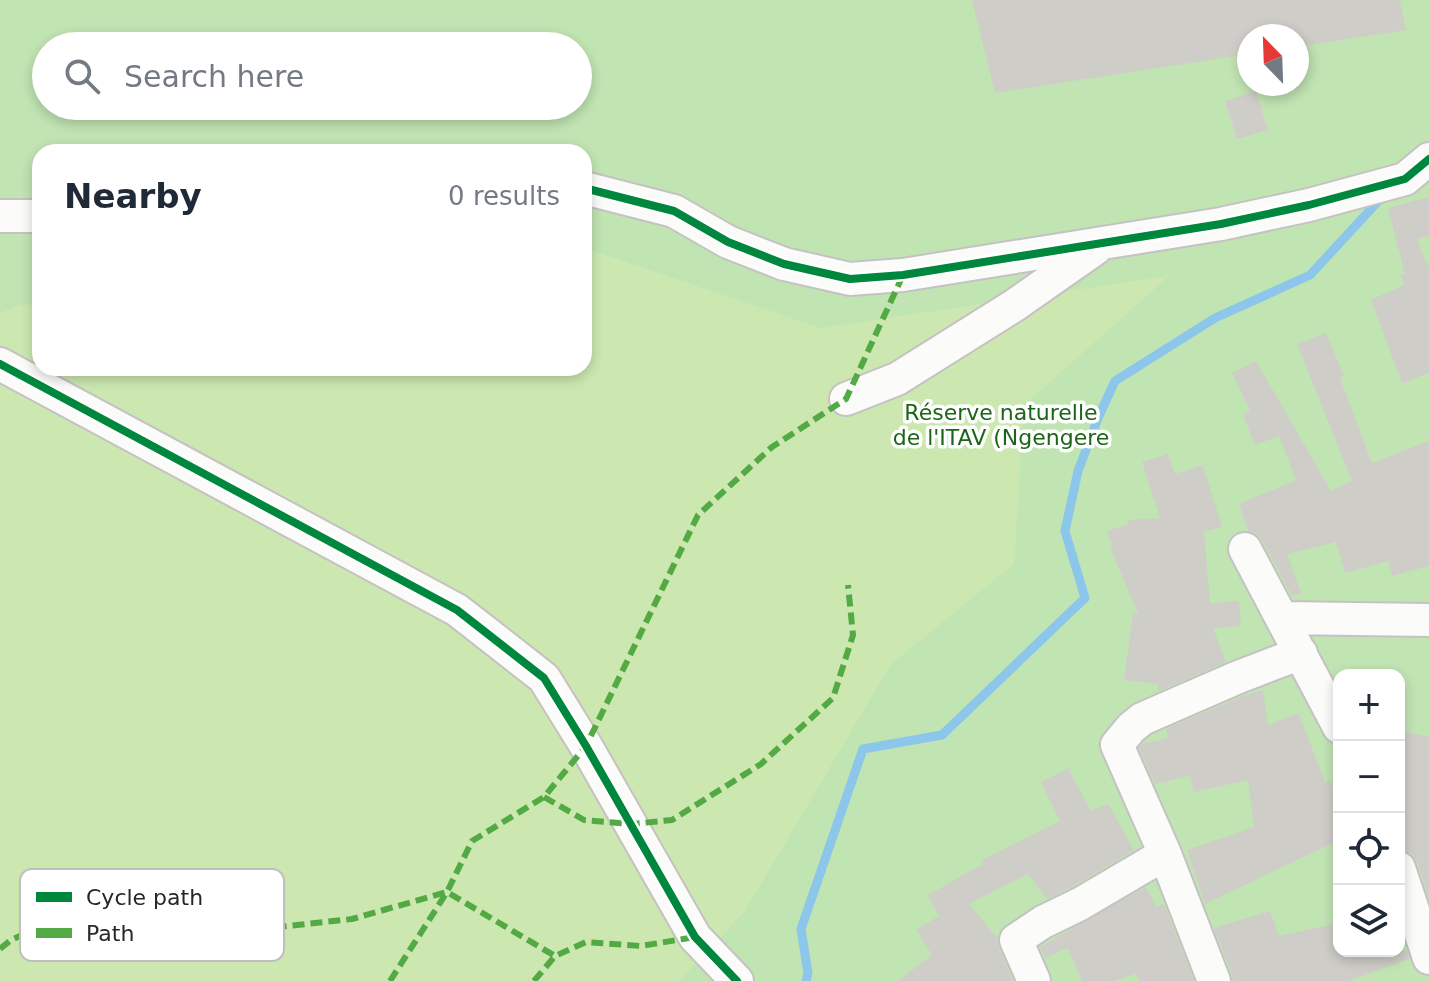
<!DOCTYPE html>
<html lang="en">
<head>
<meta charset="utf-8">
<style>
	body { margin:0; font-family:"DejaVu Sans",sans-serif; background:#f2f2f3; color:#1f2937 }
	.controls { position:absolute; right:24px; bottom:24px; display:grid; overflow:hidden; border-radius:16px; box-shadow:0 4px 12px #0003 }
	.controls button { width:72px; height:72px; display:grid; place-items:center; padding:0; border:0; border-bottom:2px solid #e0e1e3; background:#fff; color:#1f2937; font:40px sans-serif }
	.compass { position:absolute; left:1237px; top:24px; width:72px; height:72px; border-radius:50%; background:#fff; box-shadow:0 4px 12px #0003; rotate:337deg }
	.list { margin:0; padding:0; list-style:none }
	h2 { display:flex; justify-content:space-between; align-items:center; height:104px; margin:0; padding:0 32px; font-size:34px }
	h2 small { font-size:26px; font-weight:400; color:#747a83 }
	.icon { flex:none; width:44px; height:44px; fill:none; stroke:currentColor; stroke-width:2; stroke-linecap:round; stroke-linejoin:round }
	.map { position:relative; flex:none; width:1429px; height:981px; overflow:hidden }
	.search { position:absolute; background:#fff; box-shadow:0 4px 12px #0003; left:32px; top:32px; width:560px; height:88px; display:flex; align-items:center; gap:20px; box-sizing:border-box; padding:0 28px; border-radius:44px; color:#747a83; font-size:30px }
	.panel { position:absolute; background:#fff; box-shadow:0 4px 12px #0003; left:32px; top:144px; width:560px; height:232px; border-radius:24px }
	.map>svg:first-child { display:block }
	.green { fill:#c1e4b3; fill-rule:evenodd }
	.pitch { fill:#cce8b0 }
	.lines { fill:none; stroke-linecap:round; stroke-linejoin:round }
	.stream { stroke:#8cc6eb; stroke-width:9 }
	.building { fill:#cfcdc8 }
	.minor-casing { stroke:#c4c2c2; stroke-width:36 }
	.minor { stroke:#fbfbfa; stroke-width:32 }
	.quiet { stroke:#53aa44; stroke-width:6; stroke-dasharray:12 6; stroke-linecap:butt }
	.cycleway-casing { stroke:#fff; stroke-width:13 }
	.cycleway { stroke:#00873e; stroke-width:8 }
	.labels { text-anchor:middle; stroke-width:7; stroke-linejoin:round; paint-order:stroke }
	.park-label { font-size:22px; fill:#1b6516; stroke:#fff }
	.key { fill:#fff; stroke:#bebebe; stroke-width:2 }
	.key-label { font-size:22px; fill:#272727 }
</style>
</head>
<body>
<div class="map">
<svg width="1429" height="981" viewBox="0 0 1429 981">
	<rect width="100%" height="100%" fill="#e7e4dc"/>
	<path class="green" d="M 0,0 L 1429,0 L 1429,981 L 0,981 ZM 1249,36 L 1297,36 L 1297,84 L 1249,84 ZM 46,46 L 578,46 L 578,106 L 46,106 ZM 40,152 L 584,152 L 584,368 L 40,368 ZM 1339,675 L 1399,675 L 1399,951 L 1339,951 Z"/>
	<path class="pitch" d="M 584,248 L 821,328 L 1169,276 L 1024,405 L 1014,564 L 891,664 L 745,911 L 679,981 L 0,981 L 0,313 L 18,306 L 40,303 L 40,368 L 584,368 Z"/>
	<g class="lines">
		<path class="stream" d="M 806,981 L 808,973 L 801,929 L 863,749 L 942,735 L 1085,598 L 1065,531 L 1078,471 L 1098,418 L 1115,381 L 1215,318 L 1310,275 L 1383,196"/>
	</g>
	<path class="building" d="M 972,0 L 1400,0 L 1406,30 L 1297,47 L 1297,36 L 1249,36 L 1249,54 L 995,93 Z
		M 1256,91 L 1268,130 L 1237,139 L 1225,101 Z
		M 1429,197 L 1429,236 L 1417,239 L 1427,266 L 1429,265 L 1429,373 L 1402,383 L 1371,300 L 1404,285 L 1400,275 L 1405,274 L 1388,208 Z
		M 1326,333 L 1344,376 L 1340,378 L 1372,463 L 1429,441 L 1429,566 L 1392,576 L 1388,561 L 1345,573 L 1336,542 L 1287,554 L 1301,593 L 1292,596 L 1262,540 L 1256,533 L 1248,531 L 1239,504 L 1296,480 L 1279,436 L 1255,445 L 1243,414 L 1250,411 L 1232,373 L 1256,361 L 1331,491 L 1352,481 L 1297,344 Z
		M 1168,454 L 1175,474 L 1203,465 L 1222,527 L 1204,532 L 1210,603 L 1239,601 L 1241,626 L 1213,628 L 1226,662 L 1159,691 L 1157,684 L 1124,680 L 1133,613 L 1138,613 L 1110,548 L 1113,546 L 1107,531 L 1129,524 L 1128,520 L 1160,518 L 1142,462 Z
		M 1263,690 L 1268,725 L 1299,713 L 1325,783 L 1329,780 L 1339,800 L 1339,840 L 1205,904 L 1187,850 L 1254,827 L 1248,780 L 1194,792 L 1190,776 L 1155,784 L 1139,748 L 1142,744 L 1168,738 L 1166,729 L 1243,696 Z
		M 1399,730 L 1429,737 L 1429,898 L 1417,861 L 1411,853 L 1399,850 Z
		M 1068,768 L 1091,811 L 1108,804 L 1134,850 L 1071,887 L 1047,899 L 1028,874 L 969,904 L 997,938 L 999,948 L 1013,981 L 898,981 L 932,955 L 916,930 L 939,916 L 928,895 L 983,864 L 982,860 L 1060,821 L 1041,782 Z
		M 1146,887 L 1156,907 L 1163,904 L 1165,907 L 1194,981 L 1139,981 L 1136,973 L 1115,981 L 1082,981 L 1068,948 L 1045,958 L 1040,947 Z
		M 1270,911 L 1279,936 L 1339,923 L 1339,951 L 1407,951 L 1409,959 L 1349,981 L 1233,981 L 1232,974 L 1214,928 Z"/>
	<g class="lines">
		<g class="minor-casing">
			<path id="minor" d="M 584,188 L 674,211 L 728,242 L 784,264 L 850,279 L 903,275 L 1221,224 L 1309,205 L 1405,179 L 1429,159
				M 0,216 L 40,216
				M 0,364 L 457,610 L 544,678 L 586,746 L 695,937 L 737,981
				M 846,399 L 897,379 L 1015,305 L 1095,249
				M 1245,549 L 1339,727
				M 1282,618 L 1429,620
				M 1399,868 L 1429,958
				M 1034,981 L 1016,940 L 1043,922 L 1080,904 L 1165,854
				M 1214,981 L 1165,854 L 1117,745 L 1131,728 L 1142,719 L 1236,678 L 1301,653"/>
		</g>
		<use href="#minor" class="minor"/>
		<path class="quiet" d="M 544,797 L 584,820 L 632,824 L 672,820 L 761,764 L 833,698 L 853,635 L 848,585
			M 0,949 L 11,940 L 78,909 L 143,911 L 223,933 L 352,919 L 447,892 L 555,956
			M 390,981 L 447,892 L 472,841 L 544,797 L 586,746 L 698,515 L 772,447 L 846,399 L 903,275
			M 534,981 L 555,956 L 586,942 L 641,946 L 695,937"/>
		<g class="cycleway-casing">
			<path id="cycleway" d="M 584,188 L 674,211 L 728,242 L 784,264 L 850,279 L 903,275 L 1221,224 L 1309,205 L 1405,179 L 1429,159
				M 0,364 L 457,610 L 544,678 L 586,746 L 695,937 L 737,981"/>
		</g>
		<use href="#cycleway" class="cycleway"/>
	</g>
	<g class="labels">
		<g class="park-label">
			<text x="1001" y="420">Réserve naturelle<tspan x="1001" dy="25">de l'ITAV (Ngengere</tspan></text>
		</g>
	</g>
	<rect x="20" y="869" width="264" height="92" rx="12" class="key"/>
	<rect x="36" y="892" width="36" height="10" fill="#00873e"/>
	<rect x="36" y="928" width="36" height="10" fill="#53aa44"/>
	<g class="key-label">
		<text x="86" y="905">Cycle path</text>
		<text x="86" y="941">Path</text>
	</g>
</svg>
<div class="controls">
<button>+</button>
<button>−</button>
<button><svg class="icon" aria-label="locate" viewBox="0 0 24 24"><circle cx="12" cy="12" r="6"/><path d="M12 2v4M12 18v4M2 12h4M18 12h4"/></svg></button>
<button><svg class="icon" aria-label="layers" viewBox="0 0 24 24"><path d="M12 4l9 5-9 5-9-5zM3 14l9 5 9-5"/></svg></button>
</div>
<svg class="compass" viewBox="-18 -18 36 36"><path d="M0-13l5 13h-10z" fill="#e53935"/><path d="M0 13l5-13h-10z" fill="#747a83"/></svg>
<div class="search"><svg class="icon" aria-label="search" viewBox="0 0 24 24"><circle cx="10" cy="10" r="6"/><path d="M15 15l6 6"/></svg>Search here</div>
<section class="panel">
<h2>Nearby<small>0 results</small></h2>
<ul class="list">
</ul>
</section>
</div>
</body>
</html>
